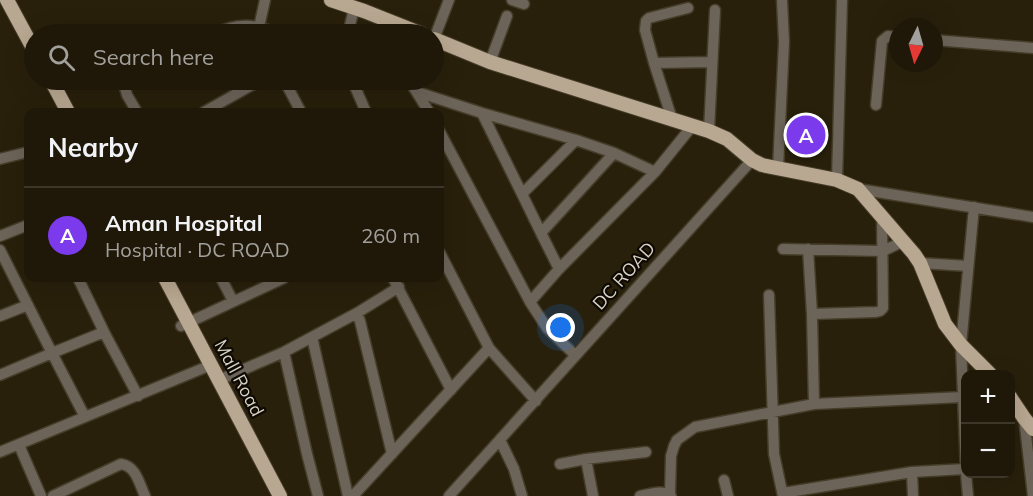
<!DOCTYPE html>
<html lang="en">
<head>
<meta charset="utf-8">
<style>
	body { margin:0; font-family:Mulish,sans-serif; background:#2c2516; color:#f1f3f6 }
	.controls { position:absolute; right:18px; bottom:18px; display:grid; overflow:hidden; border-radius:12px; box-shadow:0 6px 24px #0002 }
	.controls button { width:54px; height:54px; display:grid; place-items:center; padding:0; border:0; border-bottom:2px solid #3c3729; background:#1f1808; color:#f1f3f6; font:30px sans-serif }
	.compass { position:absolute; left:889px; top:18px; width:54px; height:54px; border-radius:50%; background:#1f1808; box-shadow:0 6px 24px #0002; rotate:185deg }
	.you { position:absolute; left:561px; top:328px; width:21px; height:21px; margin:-15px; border:4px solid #fff; border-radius:50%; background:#1a73e8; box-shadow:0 0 0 9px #1a73e833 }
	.badge { display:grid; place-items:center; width:39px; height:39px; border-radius:50%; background:#7c3aed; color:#fff; font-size:20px; font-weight:700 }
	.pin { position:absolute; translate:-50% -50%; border:3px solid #fff; box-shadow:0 2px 6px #0006 }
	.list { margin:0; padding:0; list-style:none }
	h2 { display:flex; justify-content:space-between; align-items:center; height:78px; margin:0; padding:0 24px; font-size:26px }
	h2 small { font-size:20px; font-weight:400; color:#a1a09c }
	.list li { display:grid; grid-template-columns:39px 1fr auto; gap:18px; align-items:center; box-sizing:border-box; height:96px; padding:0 24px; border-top:2px solid #3c3729 }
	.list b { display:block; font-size:22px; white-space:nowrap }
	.list p { margin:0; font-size:20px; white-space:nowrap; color:#a1a09c }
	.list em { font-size:20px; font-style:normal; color:#a1a09c }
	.icon { flex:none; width:33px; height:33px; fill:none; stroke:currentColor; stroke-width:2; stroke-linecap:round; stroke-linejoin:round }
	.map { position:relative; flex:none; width:1033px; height:496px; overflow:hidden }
	.search { position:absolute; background:#1f1808; box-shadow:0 6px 24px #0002; left:24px; top:24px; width:420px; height:66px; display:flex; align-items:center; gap:15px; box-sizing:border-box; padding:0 21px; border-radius:33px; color:#a1a09c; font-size:22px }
	.panel { position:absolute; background:#1f1808; box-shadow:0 6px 24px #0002; left:24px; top:108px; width:420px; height:174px; border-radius:12px }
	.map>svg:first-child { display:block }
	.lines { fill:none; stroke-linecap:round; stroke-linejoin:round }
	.minor-casing { stroke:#453c29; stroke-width:13 }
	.major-casing { stroke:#453c29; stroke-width:16 }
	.minor { stroke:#6d6459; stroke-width:10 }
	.major { stroke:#b9a891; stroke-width:14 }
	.labels { text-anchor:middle; stroke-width:4.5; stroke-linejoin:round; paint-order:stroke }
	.street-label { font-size:18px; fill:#d8d2c6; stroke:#0e0a03 }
</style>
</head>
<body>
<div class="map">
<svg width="1033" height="496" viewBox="0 0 1033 496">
	<rect width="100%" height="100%" fill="#29200b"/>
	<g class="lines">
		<g class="minor-casing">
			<path id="minor" d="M 512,0 L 524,4
				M 259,27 L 265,0
				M 214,34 C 240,21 255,25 281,34
				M 348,34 L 354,8
				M 434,39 L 449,0
				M 934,40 L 1033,48
				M 490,62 L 507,16
				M 654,63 L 712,62
				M 129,80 L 125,83 L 125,88 L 127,95 L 137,112
				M 284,80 L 301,112
				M 352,80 L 366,112
				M 409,80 L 429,112
				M 417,92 L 482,113 L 576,140 L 614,153 L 655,172 L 693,125
				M 876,105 L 882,41 L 888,36 L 898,37
				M 204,112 L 261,80
				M 482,113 L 522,194
				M 672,119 L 654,63 L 645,30 L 646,21 L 649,18 L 688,8
				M 709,131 L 715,10
				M 440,132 L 530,302
				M 0,159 L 28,152
				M 778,168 L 784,42 L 782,0
				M 837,180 L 842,0
				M 858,189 L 1033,217
				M 541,233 L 522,194 L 576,140
				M 0,236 L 28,225
				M 783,249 L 883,251 L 904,241
				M 808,249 L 812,314 L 814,404
				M 0,250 L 52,353 L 104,332
				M 440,253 L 489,348 L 536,401
				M 920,263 L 968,266
				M 559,269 L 541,233 L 614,153
				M 78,278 L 104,332 L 138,396
				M 221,278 L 233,301
				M 393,278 L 451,390
				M 769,295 L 774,454 L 783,496
				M 357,313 L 360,321 L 392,454
				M 812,314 L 876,312 L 880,311 L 883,308 L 882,217
				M 0,316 L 28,305
				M 181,326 L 284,278
				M 312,337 L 348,496
				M 284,352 L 307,454 L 318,496
				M 575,355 L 547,328 L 530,302 L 559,269 L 655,172
				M 0,375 L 52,353 L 85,417
				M 219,380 L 284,352 L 357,313 L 399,287
				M 963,397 L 961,345 L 974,207
				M 1024,418 L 1033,496
				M 500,440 L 514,469 L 522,496
				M 19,445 L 41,496
				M 0,452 L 211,365
				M 586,459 L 593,496
				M 560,464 L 586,459 L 646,452
				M 912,472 L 913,496
				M 966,474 L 968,496
				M 724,480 L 728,496
				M 783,493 L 912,472 L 965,469
				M 670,494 L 671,456 L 674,446 L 677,440 L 695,427 L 814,404 L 963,397 L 966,472
				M 53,496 L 121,464 C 136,466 139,483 145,496
				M 353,496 L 489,348
				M 449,496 L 752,160
				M 640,496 C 650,494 662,489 671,496"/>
		</g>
		<g class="major-casing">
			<path id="major" d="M 7,0 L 34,50
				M 331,0 L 364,11 L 422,34
				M 434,39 L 490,62 L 709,131 L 727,139 L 752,160 L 762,165 L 837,180 L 858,189 L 914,254 L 920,263 L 945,324 L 961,345 L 990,374
				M 51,80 L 68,112
				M 165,278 L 280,496
				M 1010,397 L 1024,418 L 1033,429"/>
		</g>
		<use href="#minor" class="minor"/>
		<use href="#major" class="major"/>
	</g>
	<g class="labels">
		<g class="street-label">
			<text transform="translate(624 276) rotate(-48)" y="6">DC ROAD</text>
			<text transform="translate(239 378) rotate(62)" y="6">Mall Road</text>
		</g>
	</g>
</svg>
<div class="controls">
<button>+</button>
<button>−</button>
</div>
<svg class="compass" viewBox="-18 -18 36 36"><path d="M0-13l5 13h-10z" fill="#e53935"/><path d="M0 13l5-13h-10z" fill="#a1a09c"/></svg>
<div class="you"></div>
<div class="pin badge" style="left:806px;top:135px">A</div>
<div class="search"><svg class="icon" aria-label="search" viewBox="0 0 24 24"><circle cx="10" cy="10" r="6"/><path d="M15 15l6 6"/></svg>Search here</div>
<section class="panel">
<h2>Nearby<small></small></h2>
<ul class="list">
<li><span class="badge">A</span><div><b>Aman Hospital</b><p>Hospital · DC ROAD</p></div><em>260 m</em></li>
</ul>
</section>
</div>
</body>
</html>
